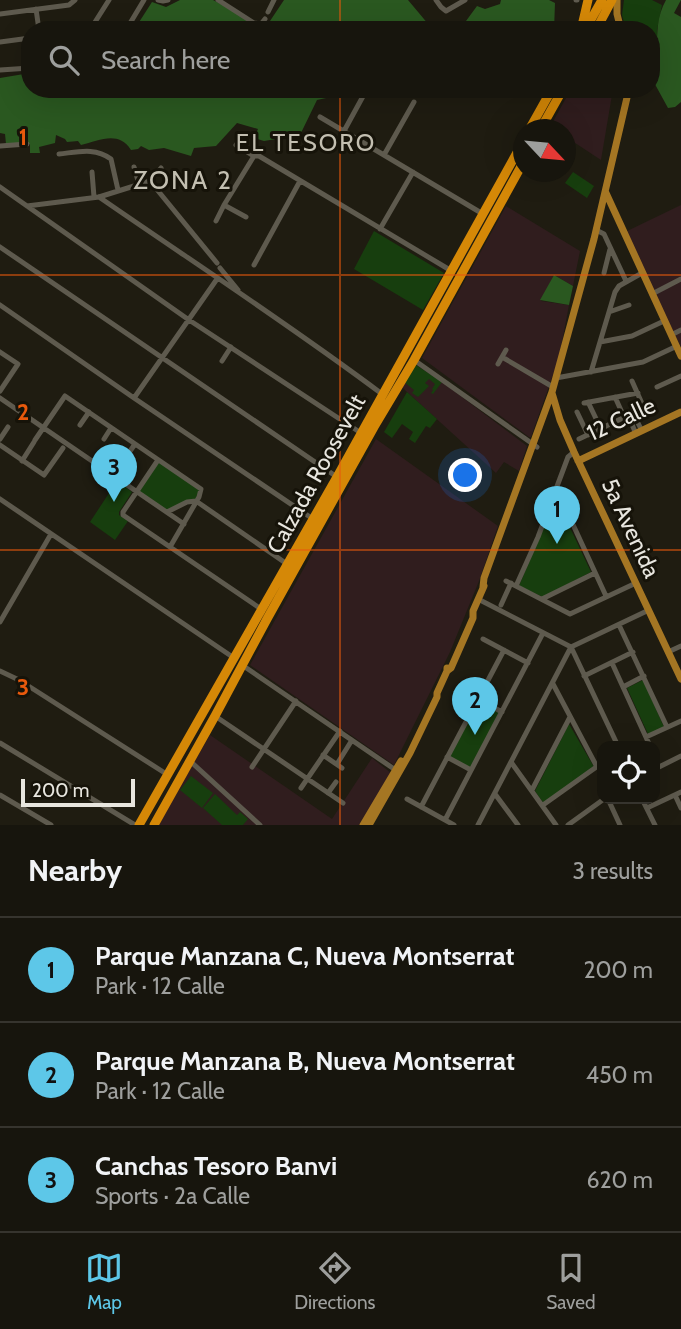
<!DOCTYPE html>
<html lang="en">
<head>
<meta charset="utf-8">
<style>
	body { margin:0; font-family:Cabin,sans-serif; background:#24221b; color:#f1f3f6 }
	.controls { position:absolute; right:21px; bottom:21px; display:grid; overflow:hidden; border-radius:14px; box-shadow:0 7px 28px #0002 }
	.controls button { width:63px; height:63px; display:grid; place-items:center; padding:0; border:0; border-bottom:2px solid #36342e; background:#17150d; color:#f1f3f6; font:35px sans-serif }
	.compass { position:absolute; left:513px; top:119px; width:63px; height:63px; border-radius:50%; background:#17150d; box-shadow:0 7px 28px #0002; rotate:116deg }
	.scale { position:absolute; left:21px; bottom:18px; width:114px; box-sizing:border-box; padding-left:7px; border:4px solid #e8e6df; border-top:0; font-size:19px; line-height:24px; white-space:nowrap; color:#e8e6df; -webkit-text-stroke:5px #161309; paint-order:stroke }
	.you { position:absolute; left:466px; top:476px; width:24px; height:24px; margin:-18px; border:5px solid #fff; border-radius:50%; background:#1a73e8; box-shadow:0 0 0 10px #1a73e833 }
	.badge { display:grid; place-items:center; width:46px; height:46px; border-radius:50%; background:#5dc7e8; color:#111; font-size:23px; font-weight:700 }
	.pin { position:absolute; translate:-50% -58px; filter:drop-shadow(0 2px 4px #0008) }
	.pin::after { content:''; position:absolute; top:37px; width:24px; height:21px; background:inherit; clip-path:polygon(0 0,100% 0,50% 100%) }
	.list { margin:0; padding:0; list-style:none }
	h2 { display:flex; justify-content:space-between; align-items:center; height:91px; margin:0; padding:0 28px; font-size:30px }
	h2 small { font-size:23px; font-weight:400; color:#9e9f9d }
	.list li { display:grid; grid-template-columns:46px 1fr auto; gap:21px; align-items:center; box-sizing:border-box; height:105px; padding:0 28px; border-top:2px solid #36342e }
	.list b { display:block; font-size:26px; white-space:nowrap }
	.list p { margin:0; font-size:23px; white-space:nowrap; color:#9e9f9d }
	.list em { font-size:23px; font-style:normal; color:#9e9f9d }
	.icon { flex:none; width:38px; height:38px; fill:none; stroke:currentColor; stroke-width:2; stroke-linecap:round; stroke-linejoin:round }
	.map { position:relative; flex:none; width:681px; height:825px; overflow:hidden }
	.search { position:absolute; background:#17150d; box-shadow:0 7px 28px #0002; left:21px; right:21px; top:21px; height:77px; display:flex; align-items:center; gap:18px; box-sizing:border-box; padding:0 24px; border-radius:28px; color:#9e9f9d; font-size:26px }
	.sheet { height:406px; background:#17150d }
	nav { display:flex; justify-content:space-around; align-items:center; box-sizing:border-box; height:98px; border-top:2px solid #36342e; background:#17150d; font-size:19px; color:#9e9f9d }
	nav a { display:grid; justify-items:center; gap:4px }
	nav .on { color:#5dc7e8 }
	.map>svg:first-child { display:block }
	.commercial { fill:#301d1e }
	.green { fill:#173e0e }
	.forest { fill:#2a5820 }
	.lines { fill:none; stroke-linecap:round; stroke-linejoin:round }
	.minor { stroke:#5e5a4e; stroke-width:5 }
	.major { stroke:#a57623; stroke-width:7 }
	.highway { stroke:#d58807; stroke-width:9 }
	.grid { fill:none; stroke:#e8590c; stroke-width:2; stroke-opacity:0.55 }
	.labels { text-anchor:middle; stroke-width:6; stroke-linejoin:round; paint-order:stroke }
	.street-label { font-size:23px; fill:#e8e6df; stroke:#161309 }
	.neighbourhood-label { font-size:24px; letter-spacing:2px; fill:#c3bfb1; stroke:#161309 }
	.quarter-label { font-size:26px; letter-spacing:2px; fill:#c3bfb1; stroke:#161309 }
	.grid-label { font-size:23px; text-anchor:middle; font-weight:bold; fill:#e8590c; stroke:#161309; stroke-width:6; stroke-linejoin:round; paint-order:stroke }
</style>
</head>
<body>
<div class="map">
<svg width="681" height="825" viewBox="0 0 681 825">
	<rect width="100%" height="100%" fill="#1f1c11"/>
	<path class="commercial" d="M 571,89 L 613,89 L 601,160 L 566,137 L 566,130 L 554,129 L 550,127 Z
		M 681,205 L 681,347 L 623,233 Z
		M 506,206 L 580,251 L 573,286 L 554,275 L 541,301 L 569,305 L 559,358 L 531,437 L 529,437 L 422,358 Z
		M 414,365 L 442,382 L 527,446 L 519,471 L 504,462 L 496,473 L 407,392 L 402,387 Z
		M 376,439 L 498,526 L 479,581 L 450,652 L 394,765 L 250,665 Z
		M 210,735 L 332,819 L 372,758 L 391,773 L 369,810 L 359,825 L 157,825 Z"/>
	<path class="green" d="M 624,0 L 652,0 L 662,5 L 657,30 L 657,50 L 651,51 L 651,30 L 626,30 L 622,15 Z
		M 573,172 L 594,186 L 587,198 L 565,183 Z
		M 374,231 L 444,273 L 423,310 L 354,269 Z
		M 414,365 L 416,365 L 442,382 L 433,394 L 431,393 L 433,390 L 432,389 L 435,384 L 429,379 L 425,383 L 429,386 L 418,397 L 412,393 L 414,390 L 404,382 Z
		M 407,392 L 437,419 L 430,428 L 426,426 L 415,443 L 409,439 L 413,432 L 402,424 L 392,438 L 384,432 Z
		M 159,462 L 200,490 L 195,500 L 168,511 L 139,492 Z
		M 117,481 L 132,492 L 119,512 L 119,515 L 128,521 L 115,540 L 90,522 Z
		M 556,498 L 591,572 L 543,597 L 519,586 Z
		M 643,680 L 664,727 L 648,734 L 627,688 Z
		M 479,701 L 500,713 L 471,769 L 449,757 Z
		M 569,724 L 594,767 L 544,804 L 535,791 Z
		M 191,776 L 213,793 L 202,808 L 180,790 Z
		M 215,794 L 237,815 L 240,812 L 248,819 L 243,825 L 222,825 L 203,808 Z"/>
	<path class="forest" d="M 180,0 L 213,0 L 266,27 L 284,0 L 408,0 L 429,25 L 442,30 L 134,30 L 152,2 L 166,7 Z
		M 501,0 L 549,0 L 555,3 L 554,30 L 452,30 L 466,21 L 477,6 L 485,9 L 500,4 Z
		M 666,0 L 681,0 L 674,13 L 681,17 L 681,102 L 675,107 L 668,108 L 651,77 L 651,51 L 657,50 C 657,32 657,16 666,0 Z
		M 30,73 L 30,89 L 346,89 L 340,95 L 317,100 L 300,135 L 264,141 L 254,138 L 258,129 L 237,123 L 216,146 L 194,148 L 191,156 L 164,148 L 149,150 L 141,146 L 138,149 L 131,150 C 118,130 99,141 81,145 L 78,141 L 67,142 L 65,139 L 56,135 L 55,143 L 39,147 L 40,153 L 30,153 L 30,144 L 6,144 L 5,134 L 0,133 L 0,78 Z
		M 554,275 L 573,286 L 569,305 L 540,300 Z"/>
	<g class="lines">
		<path class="minor" d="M 158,0 L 163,1 L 168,0
			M 218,0 L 254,23 L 261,24 L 265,19
			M 436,0 L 441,7 L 446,11 L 465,0
			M 576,0 L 577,0
			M 36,9 L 39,30
			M 268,12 L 274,0
			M 0,14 L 69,5 L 75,0
			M 90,30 L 109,0
			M 126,30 L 144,0
			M 0,42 L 30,38
			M 0,70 L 30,68
			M 320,117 L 483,214
			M 344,131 L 367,89
			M 236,145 L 254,156 L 259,156 L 450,270
			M 0,146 L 27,144
			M 59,154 C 78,152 95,147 111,159 L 118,190
			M 384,155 L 414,102
			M 134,167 L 139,184
			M 92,172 L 94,197
			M 150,181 L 217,263
			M 150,181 L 161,168
			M 0,187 L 189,320 L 361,433
			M 99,197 C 193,262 290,325 382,394
			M 224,205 L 246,217
			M 27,206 L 99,197 L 150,181
			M 216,221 L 224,205 L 254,156
			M 380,229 L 413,172
			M 596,230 L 604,234 L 626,281
			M 0,247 L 337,477
			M 254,265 L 300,181
			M 220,268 L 238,290
			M 604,273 L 610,249
			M 652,294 L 681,279
			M 0,305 L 134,398 L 313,519
			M 609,312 L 629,305
			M 671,335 L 681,330
			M 600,342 L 632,336 L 664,321
			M 0,352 L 18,364 L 0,391
			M 502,357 L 553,387
			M 414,360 L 537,447
			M 222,361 L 231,347
			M 498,364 L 506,350
			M 591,372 L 615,292 L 619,286 L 642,273
			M 556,378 L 643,362 L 677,346
			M 632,381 L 644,408
			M 657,387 L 681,376
			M 615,397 L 624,417
			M 0,398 L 184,524
			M 134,398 L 217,279
			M 588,402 L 601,429
			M 584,403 L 638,393
			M 577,412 L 588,435
			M 633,413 L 642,431
			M 628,415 L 636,434
			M 80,425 L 89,412
			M 0,439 L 8,427
			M 104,439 L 111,428
			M 579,439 L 652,404
			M 35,440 L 65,396 L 201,489 L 199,497 L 170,547
			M 0,445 L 44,475 L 63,448
			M 126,457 L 135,444
			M 158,460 L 123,512 L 123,515 L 261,609
			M 22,461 L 34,442
			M 557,490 L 606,596
			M 0,499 L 234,658
			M 167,512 L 187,502 L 196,501 L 287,564
			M 506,581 L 570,614 L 636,583
			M 516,586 L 538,537 L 568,457 L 574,452
			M 478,599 L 571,647 L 618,746
			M 542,599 L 595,573
			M 501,605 L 511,583
			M 0,622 L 51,534
			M 619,625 L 667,727
			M 483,639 L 528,663
			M 668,652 L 681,646
			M 612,663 L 650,746
			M 242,665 L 397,771
			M 0,671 L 19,680 L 168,775
			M 584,676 L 633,652
			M 553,684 L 597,767
			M 623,687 L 644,676
			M 478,699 L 502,712
			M 215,716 L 343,803
			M 646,737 L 681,721
			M 0,743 L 135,825
			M 323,755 L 342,768
			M 655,755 L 656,757
			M 447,757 L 471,770
			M 190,761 L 260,825
			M 511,762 L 556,825
			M 337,764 L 352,740
			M 252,767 L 296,701
			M 655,769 L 681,756
			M 301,788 L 340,731
			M 532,790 L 570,717
			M 328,793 L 336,782
			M 495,794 L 518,825
			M 0,795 L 51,825
			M 675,795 L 681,808
			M 407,799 L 454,825
			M 608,799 L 620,825
			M 642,799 L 655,825
			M 543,805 L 602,763
			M 421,807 L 504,650
			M 647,808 L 681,792
			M 445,820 L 543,633
			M 478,825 L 571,647 L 649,610
			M 568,825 L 604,799"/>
		<path class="major" d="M 617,0 L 617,14 L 621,30
			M 606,193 L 681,356
			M 552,393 L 560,420 L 574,452 L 681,679
			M 578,461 L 681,412
			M 483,587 L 484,578 L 552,392 L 594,239 L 629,89
			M 447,671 L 451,668 L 473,618 L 473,611 L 484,586
			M 363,825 L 401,761
			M 369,825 L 410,753 L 437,697 L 437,693 L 447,671 L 447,668"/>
		<path class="highway" d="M 581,30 L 588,0
			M 585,30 L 602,0
			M 596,30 L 612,0
			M 529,130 L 552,89
			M 540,130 L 563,89
			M 139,825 L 337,477 L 524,140
			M 154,825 L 215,716 L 267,619 L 374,427 L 414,360 L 524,161"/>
	</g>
	<path class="grid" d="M 340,0 L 340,30M 340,89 L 340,825M 0,275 L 681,275M 0,550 L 681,550"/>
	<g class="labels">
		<g class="street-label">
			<text transform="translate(621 419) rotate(-25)" y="8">12 Calle</text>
			<text transform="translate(316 474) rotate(-61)" y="8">Calzada Roosevelt</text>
			<text transform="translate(631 528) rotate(65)" y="8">5a Avenida</text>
		</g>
		<g class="neighbourhood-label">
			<text x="306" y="151">EL TESORO</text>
		</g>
		<g class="quarter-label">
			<text x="183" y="189">ZONA 2</text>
		</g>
	</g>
	<g class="grid-label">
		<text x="23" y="145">1</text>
		<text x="23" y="420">2</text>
		<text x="23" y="695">3</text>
	</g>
</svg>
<div class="controls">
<button><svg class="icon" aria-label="locate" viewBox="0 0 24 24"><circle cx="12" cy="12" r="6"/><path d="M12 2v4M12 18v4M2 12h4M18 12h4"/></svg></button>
</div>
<svg class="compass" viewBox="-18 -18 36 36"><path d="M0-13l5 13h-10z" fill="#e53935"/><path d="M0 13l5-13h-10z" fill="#9e9f9d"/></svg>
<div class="scale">200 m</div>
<div class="you"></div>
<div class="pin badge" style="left:557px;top:544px">1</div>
<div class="pin badge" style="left:475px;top:735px">2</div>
<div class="pin badge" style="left:114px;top:502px">3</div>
<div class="search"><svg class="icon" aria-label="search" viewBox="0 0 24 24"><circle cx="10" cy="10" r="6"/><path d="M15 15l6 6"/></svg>Search here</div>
</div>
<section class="sheet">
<h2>Nearby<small>3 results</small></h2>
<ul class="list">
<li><span class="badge">1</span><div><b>Parque Manzana C, Nueva Montserrat</b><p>Park · 12 Calle</p></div><em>200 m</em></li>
<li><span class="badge">2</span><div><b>Parque Manzana B, Nueva Montserrat</b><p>Park · 12 Calle</p></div><em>450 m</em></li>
<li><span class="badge">3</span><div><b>Canchas Tesoro Banvi</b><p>Sports · 2a Calle</p></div><em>620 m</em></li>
</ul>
</section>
<nav>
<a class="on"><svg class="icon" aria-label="map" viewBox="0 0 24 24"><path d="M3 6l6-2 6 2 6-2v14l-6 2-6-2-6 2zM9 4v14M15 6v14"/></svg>Map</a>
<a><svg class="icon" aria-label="directions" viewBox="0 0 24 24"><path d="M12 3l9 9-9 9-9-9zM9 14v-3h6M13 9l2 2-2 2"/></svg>Directions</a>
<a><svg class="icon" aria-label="saved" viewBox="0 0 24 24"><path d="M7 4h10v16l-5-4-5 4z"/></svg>Saved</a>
</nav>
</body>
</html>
